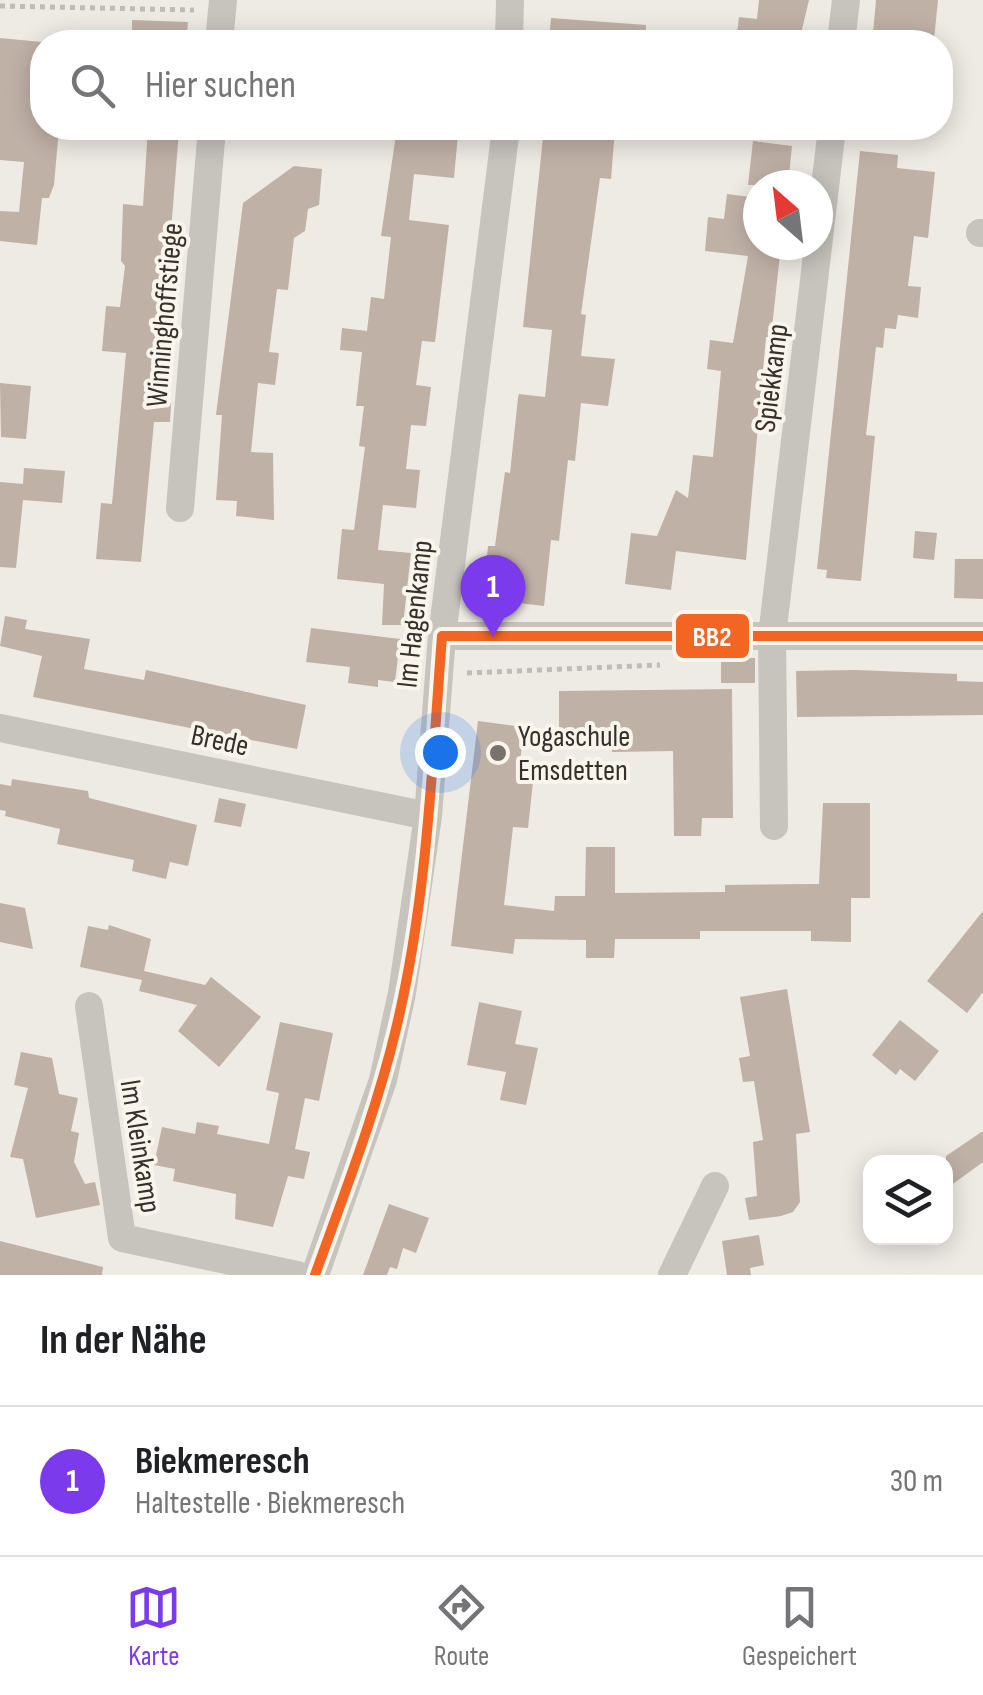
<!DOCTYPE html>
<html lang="de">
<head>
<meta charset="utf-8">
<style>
	body { margin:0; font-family:"Sofia Sans Condensed",sans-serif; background:#f6f6f6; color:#202124 }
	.controls { position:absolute; right:30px; bottom:30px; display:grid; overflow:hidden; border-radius:20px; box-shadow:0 5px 25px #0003 }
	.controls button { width:90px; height:90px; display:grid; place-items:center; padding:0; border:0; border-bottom:2px solid #e0e0e0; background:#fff; color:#202124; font:50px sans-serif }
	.compass { position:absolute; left:743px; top:170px; width:90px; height:90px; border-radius:50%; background:#fff; box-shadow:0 5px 25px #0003; rotate:332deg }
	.you { position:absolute; left:440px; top:752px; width:35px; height:35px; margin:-25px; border:8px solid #fff; border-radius:50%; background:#1a73e8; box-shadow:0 0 0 15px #1a73e833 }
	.badge { display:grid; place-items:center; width:65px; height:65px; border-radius:50%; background:#7c3aed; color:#fff; font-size:32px; font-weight:700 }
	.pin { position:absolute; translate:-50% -82px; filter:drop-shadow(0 2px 5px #0008) }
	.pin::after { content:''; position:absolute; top:52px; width:35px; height:30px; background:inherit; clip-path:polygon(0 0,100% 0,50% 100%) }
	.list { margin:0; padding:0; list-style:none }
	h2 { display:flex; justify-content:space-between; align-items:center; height:130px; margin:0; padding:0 40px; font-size:42px }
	h2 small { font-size:32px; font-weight:400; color:#757577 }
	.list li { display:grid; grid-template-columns:65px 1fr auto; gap:30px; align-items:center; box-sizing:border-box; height:150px; padding:0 40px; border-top:2px solid #e0e0e0 }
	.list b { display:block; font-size:38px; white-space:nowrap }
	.list p { margin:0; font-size:32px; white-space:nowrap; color:#757577 }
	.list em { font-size:32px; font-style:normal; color:#757577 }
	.icon { flex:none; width:55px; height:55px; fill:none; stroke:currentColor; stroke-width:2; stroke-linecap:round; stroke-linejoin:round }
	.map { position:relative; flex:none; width:983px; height:1275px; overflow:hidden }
	.search { position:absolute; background:#fff; box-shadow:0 5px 25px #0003; left:30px; right:30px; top:30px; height:110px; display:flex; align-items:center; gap:25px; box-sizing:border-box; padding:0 35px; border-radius:40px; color:#757577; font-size:38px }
	.sheet { height:280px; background:#fff }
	nav { display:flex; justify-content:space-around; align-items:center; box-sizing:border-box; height:140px; border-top:2px solid #e0e0e0; background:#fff; font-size:28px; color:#757577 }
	nav a { display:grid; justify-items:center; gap:5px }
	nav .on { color:#7c3aed }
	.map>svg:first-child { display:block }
	.building { fill:#c0b1a7 }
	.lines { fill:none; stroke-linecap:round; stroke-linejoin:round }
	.path { stroke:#c0bbb5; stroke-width:5; stroke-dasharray:5 5; stroke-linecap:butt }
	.street { stroke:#c7c3bd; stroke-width:28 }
	.bus-1-casing { stroke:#f9f5ed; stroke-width:18 }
	.bus-1 { stroke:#f26522; stroke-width:10 }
	.poi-dot { fill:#78716c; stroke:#f9f5ed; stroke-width:4 }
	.labels { text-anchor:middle; stroke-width:8; stroke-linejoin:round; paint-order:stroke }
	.street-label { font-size:30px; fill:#38302b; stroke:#f9f5ed }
	.poi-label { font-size:30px; fill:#38302b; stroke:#f9f5ed; text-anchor:start }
	.line-badge { stroke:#f9f5ed; stroke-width:4 }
	.badge-label { font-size:28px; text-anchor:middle; font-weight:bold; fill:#fff }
</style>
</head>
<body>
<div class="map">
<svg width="983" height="1275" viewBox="0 0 983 1275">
	<rect width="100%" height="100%" fill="#eeeae4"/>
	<path class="building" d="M 759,0 L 809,0 L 799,42 L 736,42 L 739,17 L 757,19 Z
		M 876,0 L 938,0 L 934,40 L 873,33 Z
		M 551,18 L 646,25 L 646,42 L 549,42 Z
		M 132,20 L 188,22 L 186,42 L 132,42 Z
		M 0,38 L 42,42 L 42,128 L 59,128 L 54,185 L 49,198 L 42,198 L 37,245 L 0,241 L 0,211 L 19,212 L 24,162 L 0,160 Z
		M 148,128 L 179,131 L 161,355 L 155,355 L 151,401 L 171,403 L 170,422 L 154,422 L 141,562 L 96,559 L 101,503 L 112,504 L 126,353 L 102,351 L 106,306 L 120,307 L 125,266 L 121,261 L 123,204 L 143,206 Z
		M 397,128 L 458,134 L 454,178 L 414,174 L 409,220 L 449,225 L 435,342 L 422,341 L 416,385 L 431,387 L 426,426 L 411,425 L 406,469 L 420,470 L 416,508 L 383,505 L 378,550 L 411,553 L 403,625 L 382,625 L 384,584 L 337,579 L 342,529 L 354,530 L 365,447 L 359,446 L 364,406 L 356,406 L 362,352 L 340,350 L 342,328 L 367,331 L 371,297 L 384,299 L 391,237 L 381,236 Z
		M 544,128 L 615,128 L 611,179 L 600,178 L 581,314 L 586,315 L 581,356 L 615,359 L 608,406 L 581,403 L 575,461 L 568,460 L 559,541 L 551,540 L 544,606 L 483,599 L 488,546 L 495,546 L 505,472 L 510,473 L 518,398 L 519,394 L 545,397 L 552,330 L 523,327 Z
		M 753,141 L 792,146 L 788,185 L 748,185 Z
		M 860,151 L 898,155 L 897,168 L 935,172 L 928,238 L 914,236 L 908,286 L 921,287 L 918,318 L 898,315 L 896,329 L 885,328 L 883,348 L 876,347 L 866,435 L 875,436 L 861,581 L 826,578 L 827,570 L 817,569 Z
		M 294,166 L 322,169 L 319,205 L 308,209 L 305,231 L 294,238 L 288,290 L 277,289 L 269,352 L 279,353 L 275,385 L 258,383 L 251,452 L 273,453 L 274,520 L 236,516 L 237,501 L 216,500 L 222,415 L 216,415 L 243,203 Z
		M 727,194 L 758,198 L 758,245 L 781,245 L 771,337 L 766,337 L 746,560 L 676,551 L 671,590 L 625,584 L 631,533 L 657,536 L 676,490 L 688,498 L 693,455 L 713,457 L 721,371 L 707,369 L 710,340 L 733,343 L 748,256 L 705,251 L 708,217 L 724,219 Z
		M 0,383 L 31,386 L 26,439 L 1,437 Z
		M 24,468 L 65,471 L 62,503 L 23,500 L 16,568 L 0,567 L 0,482 L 23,484 Z
		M 915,531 L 937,533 L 934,560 L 913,558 Z
		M 955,559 L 983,559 L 983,599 L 954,598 Z
		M 5,616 L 27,620 L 25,629 L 90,639 L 84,669 L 144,680 L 146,670 L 306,705 L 297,749 L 33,697 L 42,656 L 0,646 Z
		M 311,628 L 400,639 L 395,682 L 378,680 L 378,687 L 348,683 L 350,667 L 306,662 Z
		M 721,658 L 755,658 L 755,683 L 721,683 Z
		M 856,670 L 957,674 L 957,681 L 983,682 L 983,715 L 797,717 L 796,671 Z
		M 732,689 L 733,818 L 702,818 L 701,836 L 674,836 L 673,751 L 612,752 L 613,737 L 559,737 L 559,691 Z
		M 478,721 L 524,727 L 518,780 L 533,782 L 528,828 L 513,827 L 504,905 L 554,911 L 555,896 L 585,896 L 586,847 L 615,847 L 615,893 L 725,892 L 725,885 L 819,884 L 823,803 L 870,803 L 870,898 L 851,898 L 851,942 L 811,941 L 811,931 L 700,931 L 700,939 L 615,939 L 614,958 L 586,958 L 586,940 L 515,939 L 513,954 L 451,946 Z
		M 12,779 L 88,791 L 89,798 L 197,825 L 188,866 L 170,862 L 166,879 L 132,871 L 134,860 L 57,844 L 60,829 L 5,816 L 6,811 L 0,810 L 0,784 L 11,786 Z
		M 219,798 L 246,804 L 241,827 L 214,822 Z
		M 0,903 L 25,908 L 33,949 L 0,942 Z
		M 983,911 L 983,992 L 967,1013 L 927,981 Z
		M 109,925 L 151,939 L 144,971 L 205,985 L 211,977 L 261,1017 L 219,1067 L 178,1031 L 197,1005 L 139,991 L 142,980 L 80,967 L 88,926 L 108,930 Z
		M 787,989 L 810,1132 L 796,1134 L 800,1202 L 793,1212 L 781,1216 L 749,1220 L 745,1198 L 757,1196 L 753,1142 L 763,1140 L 754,1081 L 743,1082 L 739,1058 L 750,1056 L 740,997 Z
		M 479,1002 L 522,1011 L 515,1044 L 538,1048 L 526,1105 L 500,1100 L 506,1072 L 467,1065 Z
		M 900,1020 L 939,1051 L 915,1081 L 900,1069 L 896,1075 L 872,1055 Z
		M 280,1022 L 333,1033 L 319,1101 L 305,1098 L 295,1149 L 310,1152 L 304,1179 L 288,1176 L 273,1227 L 235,1219 L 236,1194 L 173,1181 L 175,1169 L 154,1165 L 162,1127 L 195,1134 L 197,1122 L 219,1126 L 217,1134 L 269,1144 L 279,1093 L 266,1090 Z
		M 21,1052 L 52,1058 L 59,1094 L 78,1098 L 71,1131 L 79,1133 L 74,1162 L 85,1184 L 95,1182 L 100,1205 L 36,1218 L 23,1159 L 10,1157 L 28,1088 L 14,1085 Z
		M 983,1131 L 983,1162 L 946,1189 L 946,1156 Z
		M 389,1204 L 429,1218 L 416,1253 L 403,1248 L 397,1269 L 390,1267 L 387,1275 L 363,1275 Z
		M 759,1235 L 764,1265 L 750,1268 L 751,1275 L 727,1275 L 722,1241 Z
		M 0,1241 L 103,1267 L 102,1275 L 0,1275 Z"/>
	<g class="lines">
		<path class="path" d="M 0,6 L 194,10
			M 467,673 L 660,665"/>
		<path class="street" d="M 219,42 L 223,0
			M 509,42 L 510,0
			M 841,42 L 846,0
			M 980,233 L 983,233
			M 180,508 L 212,128
			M 442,636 L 983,636
			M 0,728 L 428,816
			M 774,826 L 772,636 L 832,128
			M 89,1006 L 122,1238 L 297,1275
			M 315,1275 L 383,1080 L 402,993 L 428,816 L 442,636 L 506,128
			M 672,1275 L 715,1186"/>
		<g class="bus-1-casing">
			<path id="bus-1" d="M 442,636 L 983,636
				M 315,1275 C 344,1194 376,1113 396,1029 C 427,901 432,767 442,636"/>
		</g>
		<use href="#bus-1" class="bus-1"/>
	</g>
	<circle class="poi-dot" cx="498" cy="753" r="10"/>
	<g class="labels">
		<g class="street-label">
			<text transform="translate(164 315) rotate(-85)" y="10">Winninghoffstiege</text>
			<text transform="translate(771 378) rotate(-83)" y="10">Spiekkamp</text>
			<text transform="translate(414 614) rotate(-84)" y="10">Im Hagenkamp</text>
			<text transform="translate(220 740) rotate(12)" y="10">Brede</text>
			<text transform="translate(141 1146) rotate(81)" y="10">Im Kleinkamp</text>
		</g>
		<g class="poi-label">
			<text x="518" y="746">Yogaschule<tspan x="518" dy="34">Emsdetten</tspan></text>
		</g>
	</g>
	<rect class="line-badge" x="674" y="612" width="77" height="48" rx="10" fill="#f26522"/>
	<g class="badge-label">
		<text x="712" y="646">BB2</text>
	</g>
</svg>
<div class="controls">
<button><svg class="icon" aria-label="layers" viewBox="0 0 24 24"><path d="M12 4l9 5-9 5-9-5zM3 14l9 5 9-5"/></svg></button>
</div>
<svg class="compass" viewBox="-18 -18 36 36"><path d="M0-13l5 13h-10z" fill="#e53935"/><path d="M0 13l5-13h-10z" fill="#757577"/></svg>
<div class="you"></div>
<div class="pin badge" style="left:493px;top:637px">1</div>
<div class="search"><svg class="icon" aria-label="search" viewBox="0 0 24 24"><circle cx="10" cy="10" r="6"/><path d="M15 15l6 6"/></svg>Hier suchen</div>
</div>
<section class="sheet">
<h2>In der Nähe<small></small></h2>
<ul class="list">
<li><span class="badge">1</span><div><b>Biekmeresch</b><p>Haltestelle · Biekmeresch</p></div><em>30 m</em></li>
</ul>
</section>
<nav>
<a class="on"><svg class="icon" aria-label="map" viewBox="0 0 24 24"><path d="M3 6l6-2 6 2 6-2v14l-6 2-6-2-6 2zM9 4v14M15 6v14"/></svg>Karte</a>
<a><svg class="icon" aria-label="directions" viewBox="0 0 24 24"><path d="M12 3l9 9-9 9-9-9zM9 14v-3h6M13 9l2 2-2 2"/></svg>Route</a>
<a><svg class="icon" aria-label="saved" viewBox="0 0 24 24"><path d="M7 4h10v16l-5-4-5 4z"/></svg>Gespeichert</a>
</nav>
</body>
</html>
